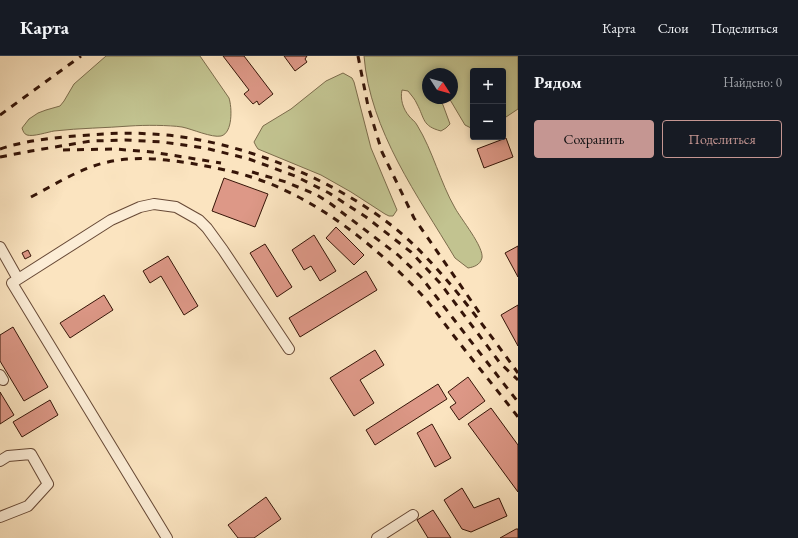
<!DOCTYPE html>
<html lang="ru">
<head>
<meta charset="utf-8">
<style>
	body { margin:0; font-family:"EB Garamond",serif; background:#20242c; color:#f1f3f6 }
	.controls { position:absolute; right:12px; top:12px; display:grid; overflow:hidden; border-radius:4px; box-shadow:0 2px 6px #0003 }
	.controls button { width:36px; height:36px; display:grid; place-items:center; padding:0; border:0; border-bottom:1px solid #363941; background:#171b24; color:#f1f3f6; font:20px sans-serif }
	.compass { position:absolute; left:422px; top:12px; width:36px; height:36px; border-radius:50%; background:#171b24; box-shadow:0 2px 6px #0003; rotate:126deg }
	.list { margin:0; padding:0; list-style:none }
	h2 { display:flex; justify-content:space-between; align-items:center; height:52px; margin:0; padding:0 16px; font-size:17px }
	h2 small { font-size:13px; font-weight:400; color:#9ea1a6 }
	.actions { display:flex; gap:8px; padding:12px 16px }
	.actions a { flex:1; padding:9px 0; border:1px solid #c59692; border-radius:4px; text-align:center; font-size:14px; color:#c59692 }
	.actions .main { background:#c59692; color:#111 }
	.map { position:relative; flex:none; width:518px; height:482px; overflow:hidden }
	header { display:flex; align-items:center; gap:24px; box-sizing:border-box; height:56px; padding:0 20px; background:#171b24; border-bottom:1px solid #363941 }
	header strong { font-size:19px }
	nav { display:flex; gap:22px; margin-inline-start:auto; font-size:14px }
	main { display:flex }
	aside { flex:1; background:#171b24 }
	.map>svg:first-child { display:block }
	.green { fill:#c2c390; stroke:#7c6c4c }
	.building { fill:#dd9887; stroke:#361508 }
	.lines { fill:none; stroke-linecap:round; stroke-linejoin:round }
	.minor-casing { stroke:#674936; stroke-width:12 }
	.minor { stroke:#fcedd6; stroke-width:10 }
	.rail { stroke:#361508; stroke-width:3; stroke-dasharray:7 7; stroke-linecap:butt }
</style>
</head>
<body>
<header>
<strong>Карта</strong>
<nav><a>Карта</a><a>Слои</a><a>Поделиться</a></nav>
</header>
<main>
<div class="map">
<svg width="518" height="482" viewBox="0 0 518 482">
	<rect width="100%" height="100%" fill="#fbe4c0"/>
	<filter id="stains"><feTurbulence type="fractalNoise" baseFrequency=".005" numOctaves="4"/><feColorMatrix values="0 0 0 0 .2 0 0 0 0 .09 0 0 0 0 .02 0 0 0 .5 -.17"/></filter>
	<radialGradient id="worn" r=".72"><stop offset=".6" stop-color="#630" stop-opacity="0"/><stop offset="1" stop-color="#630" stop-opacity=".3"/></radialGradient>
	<path class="green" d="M 106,0 L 200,0 L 229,42 C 232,51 233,77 221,80 C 212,82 192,73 182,71 C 169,69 144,69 130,70 C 105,72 80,72 54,75 C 48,76 33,81 27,79 C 24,78 23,75 22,72 L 29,63 L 38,57 L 46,54 L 60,50 L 64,45 L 74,28 Z
		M 364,0 L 518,0 L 518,53 L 503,63 L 503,15 L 473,15 L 473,73 L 465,69 L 449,42 L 452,42 L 452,18 L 428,18 L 428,42 L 439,42 L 443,49 L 450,68 L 446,72 L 441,75 C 422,70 425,63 417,48 C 415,43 411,39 408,35 L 402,34 C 400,43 403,53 409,60 C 411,63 415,65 417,69 C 433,95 440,126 455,152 C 461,163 484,191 482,202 C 480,209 474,211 468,212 L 455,202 C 418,140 370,75 364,0 Z
		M 343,17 L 352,22 L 354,26 L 371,92 L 397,154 L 393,160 L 389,160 L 385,158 L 351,136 L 321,119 L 258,93 L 256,90 L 254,86 L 263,70 L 291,53 L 326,25 Z"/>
	<path class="building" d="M 223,0 L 244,0 L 273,38 L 259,49 L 257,45 L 253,48 L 244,38 L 249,34 Z
		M 284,0 L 307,0 L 305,3 L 307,6 L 295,15 Z
		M 506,82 L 513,101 L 484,112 L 477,93 Z
		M 224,122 L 268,138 L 255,171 L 212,155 Z
		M 336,171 L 364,199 L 354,209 L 326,182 Z
		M 314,179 L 336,215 L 320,225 L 311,210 L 304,214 L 292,194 Z
		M 265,188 L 292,231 L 277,241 L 250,197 Z
		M 518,190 L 518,221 L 505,197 Z
		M 28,194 L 31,200 L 25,203 L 22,197 Z
		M 168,200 L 198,250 L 184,259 L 161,220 L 150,227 L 143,215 Z
		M 366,215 L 377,234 L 300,281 L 289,262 Z
		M 104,239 L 113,254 L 70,282 L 60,267 Z
		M 518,249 L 518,290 L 501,259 Z
		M 13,271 L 48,331 L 24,345 L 0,305 L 0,279 Z
		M 375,294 L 384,309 L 360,324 L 374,347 L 354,360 L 330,322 Z
		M 468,321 L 485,345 L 459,364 L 450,351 L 456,347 L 448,336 Z
		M 438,328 L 447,343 L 375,389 L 366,374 Z
		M 0,336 L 14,359 L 0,368 Z
		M 50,344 L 58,359 L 22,381 L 13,366 Z
		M 491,352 L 518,389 L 518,436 L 468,368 Z
		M 432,368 L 451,402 L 435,411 L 417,377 Z
		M 462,432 L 474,452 L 499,442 L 507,460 L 471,476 L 462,473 L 444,444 Z
		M 266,441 L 281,463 L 254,482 L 238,482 L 228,469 Z
		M 433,454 L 451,482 L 428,482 L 417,464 Z
		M 516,473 L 518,473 L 518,482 L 500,482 Z"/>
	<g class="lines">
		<g class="minor-casing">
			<path id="minor" d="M 0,191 L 18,223
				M 0,319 L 3,324
				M 0,405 L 8,400 L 31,398 L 48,428 L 28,450 L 0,461
				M 167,482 L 12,227 L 111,164 L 140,151 L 154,148 L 176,151 L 199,164 L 207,172 L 223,194 L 289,293
				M 377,482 L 413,459"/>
		</g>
		<use href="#minor" class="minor"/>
		<path class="rail" d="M 358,0 L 368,50 L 382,96 L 414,162 L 481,259
			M 0,59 L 81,0
			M 0,93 C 24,85 50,82 75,80 C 101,78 126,76 151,78 C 239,82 351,128 414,189 C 453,227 486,273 518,317
			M 63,94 L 115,93 L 152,96 L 221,107
			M 0,101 L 31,95 L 91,85 L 125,84 L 162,86 L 205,92 L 249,103 L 295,120 L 329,137 L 366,161 L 411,196 L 440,227 L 500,307 L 518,324
			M 252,116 L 286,126 L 317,139 L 331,148 L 398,199 L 421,221 L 518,346
			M 31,141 C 56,128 80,112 108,106 C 138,99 171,104 201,109 C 216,112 232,115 248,120 C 314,140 374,188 421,238 C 433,251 443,266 454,280 C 475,307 497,334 518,361"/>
	</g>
	<rect width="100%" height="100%" filter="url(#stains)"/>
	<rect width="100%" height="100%" fill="url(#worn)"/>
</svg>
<div class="controls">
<button>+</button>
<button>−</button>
</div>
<svg class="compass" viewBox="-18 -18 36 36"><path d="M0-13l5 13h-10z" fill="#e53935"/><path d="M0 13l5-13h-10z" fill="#9ea1a6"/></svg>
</div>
<aside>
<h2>Рядом<small>Найдено: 0</small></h2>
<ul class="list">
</ul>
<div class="actions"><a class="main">Сохранить</a><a>Поделиться</a></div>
</aside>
</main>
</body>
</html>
